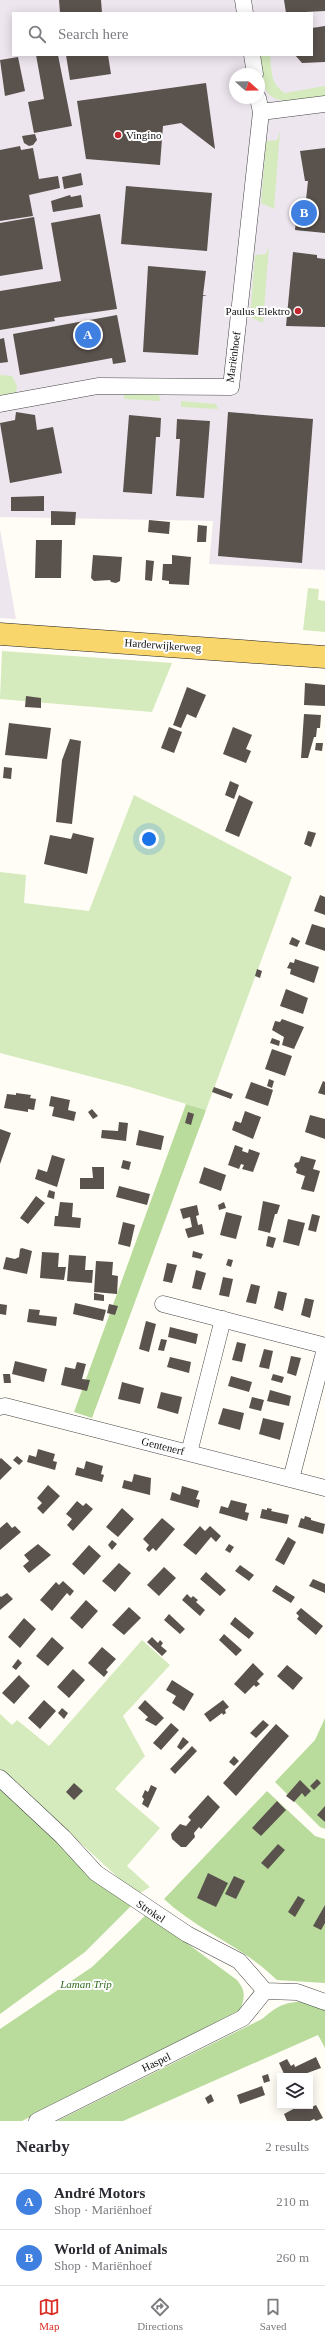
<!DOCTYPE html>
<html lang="en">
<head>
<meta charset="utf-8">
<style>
	body { margin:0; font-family:"Times New Roman",serif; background:#f7f7f7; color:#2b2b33 }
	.controls { position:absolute; right:12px; bottom:12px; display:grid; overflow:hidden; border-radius:0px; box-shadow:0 2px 10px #0003 }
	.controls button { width:36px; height:36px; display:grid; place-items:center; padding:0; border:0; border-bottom:1px solid #e1e1e2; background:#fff; color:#2b2b33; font:20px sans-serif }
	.compass { position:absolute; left:229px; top:68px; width:36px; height:36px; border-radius:50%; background:#fff; box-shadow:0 2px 10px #0003; rotate:110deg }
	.you { position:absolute; left:149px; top:839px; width:14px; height:14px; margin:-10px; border:3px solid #fff; border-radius:50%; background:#1a73e8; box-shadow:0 0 0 6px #1a73e833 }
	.badge { display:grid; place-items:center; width:26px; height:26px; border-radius:50%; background:#d93025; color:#fff; font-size:13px; font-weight:700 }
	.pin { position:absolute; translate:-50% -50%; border:2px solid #fff; box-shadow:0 1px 4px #0006 }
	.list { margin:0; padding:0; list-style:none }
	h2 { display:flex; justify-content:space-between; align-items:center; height:52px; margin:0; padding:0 16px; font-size:17px }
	h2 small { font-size:13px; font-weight:400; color:#7c7c81 }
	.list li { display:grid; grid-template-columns:26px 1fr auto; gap:12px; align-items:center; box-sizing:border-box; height:56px; padding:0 16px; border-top:1px solid #e1e1e2 }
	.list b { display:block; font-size:15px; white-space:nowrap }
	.list p { margin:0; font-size:13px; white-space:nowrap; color:#7c7c81 }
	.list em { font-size:13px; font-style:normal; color:#7c7c81 }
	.icon { flex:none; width:22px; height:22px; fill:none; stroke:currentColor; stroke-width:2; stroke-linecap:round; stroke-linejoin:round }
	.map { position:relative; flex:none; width:325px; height:2121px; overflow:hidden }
	.search { position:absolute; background:#fff; box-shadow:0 2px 10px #0003; left:12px; right:12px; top:12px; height:44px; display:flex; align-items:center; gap:10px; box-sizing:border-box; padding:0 14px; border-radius:0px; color:#7c7c81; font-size:15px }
	.sheet { height:164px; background:#fff }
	nav { display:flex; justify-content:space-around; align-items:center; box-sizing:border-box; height:56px; border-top:1px solid #e1e1e2; background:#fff; font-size:11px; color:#7c7c81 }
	nav a { display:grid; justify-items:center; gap:2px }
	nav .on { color:#d93025 }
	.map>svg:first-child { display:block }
	.industrial { fill:#eee6ef; fill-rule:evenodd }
	.green { fill:#d5ebbd }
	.forest { fill:#b9dc9c }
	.building { fill:#5a524d }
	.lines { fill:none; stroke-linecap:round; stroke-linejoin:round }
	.street-casing { stroke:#444; stroke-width:17 }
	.primary-casing { stroke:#222; stroke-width:23 }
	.street { stroke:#fff; stroke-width:16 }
	.primary { stroke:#f9d66b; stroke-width:22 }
	.poi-dot { fill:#c4262e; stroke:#fff; stroke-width:1.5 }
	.labels { text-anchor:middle; stroke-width:4; stroke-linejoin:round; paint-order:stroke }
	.poi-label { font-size:11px; fill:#111; stroke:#fff; text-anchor:start }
	.street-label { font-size:11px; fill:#111; stroke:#fff }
	.park-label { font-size:11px; font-style:italic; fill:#2f6b1f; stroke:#fff }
</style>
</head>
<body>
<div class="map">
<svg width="325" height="2121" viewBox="0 0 325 2121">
	<rect width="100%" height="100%" fill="#fffdf5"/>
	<path class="industrial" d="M 0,0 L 325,0 L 325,570 L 209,564 L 213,521 L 0,517 ZM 13,13 L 312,13 L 312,55 L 13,55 ZM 235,74 L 259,74 L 259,98 L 235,98 Z
		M 0,529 L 16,619 L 0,618 Z"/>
	<path class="green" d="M 258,55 L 270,55 C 272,71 270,84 285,93 L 325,86 L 325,97 C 307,99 272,110 264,86 C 261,76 260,65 258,55 Z
		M 280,131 L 274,209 L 261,203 L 266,141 L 277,140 Z
		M 269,245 L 263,323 L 250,317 L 255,255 L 266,254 Z
		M 0,375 L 12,376 L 17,386 L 16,393 L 0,395 Z
		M 124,392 L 159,395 L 160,401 L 124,399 Z
		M 181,401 L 216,404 L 218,409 L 181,407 Z
		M 308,588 L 319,589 L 318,600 L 325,601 L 325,632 L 303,630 Z
		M 2,651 L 172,663 L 152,712 L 0,699 Z
		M 134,795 L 292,877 L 206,1110 L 127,1086 L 0,1053 L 0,872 L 26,875 L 24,903 L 89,911 Z
		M 142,1640 L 170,1665 L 123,1716 L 145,1756 L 115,1789 L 160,1828 L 127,1866 L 150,1887 L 137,1895 L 0,1769 L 0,1714 L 12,1725 L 17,1720 L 49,1746 Z"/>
	<path class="forest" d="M 186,1104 L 206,1110 L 92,1418 L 74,1412 Z
		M 325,1718 L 325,1829 L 320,1827 L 275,1782 L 315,1740 Z
		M 0,1785 L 134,1903 L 85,1952 L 0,2014 Z
		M 267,1791 L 315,1836 L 325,1839 L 325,1983 L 277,1980 C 244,1947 198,1931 164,1899 Z
		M 147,1914 L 237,1980 C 246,1991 245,1997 240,2010 L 22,2121 L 0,2121 L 0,2029 L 92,1967 Z
		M 312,2001 L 325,2008 L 325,2048 L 318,2035 L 123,2121 L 57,2121 L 262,2019 C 281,2003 286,2002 312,2001 Z"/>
	<path class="building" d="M 59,0 L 101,0 L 102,13 L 60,13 Z
		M 284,0 L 325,0 L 325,11 L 286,13 Z
		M 325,26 L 325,62 L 302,63 L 295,55 L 312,55 L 312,28 Z
		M 36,55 L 58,55 L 72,126 L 34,133 L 28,102 L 44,99 Z
		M 66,55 L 108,55 L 111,74 L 70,80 Z
		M 18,57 L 25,91 L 5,96 L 0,60 Z
		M 206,83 L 215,149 L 181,123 L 163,126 L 160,165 L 86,159 L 77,101 Z
		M 35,134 L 37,140 L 33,145 L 29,146 L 24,143 L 22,136 Z
		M 20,146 L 21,150 L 33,148 L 39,179 L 58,176 L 60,188 L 29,195 L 33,216 L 0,221 L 0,150 Z
		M 325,148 L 325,233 L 295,230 L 297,208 L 305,209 L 308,181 L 305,181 L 300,151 Z
		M 81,173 L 83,185 L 64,189 L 62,177 Z
		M 126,186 L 212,193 L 207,251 L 121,244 Z
		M 70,195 L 71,197 L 81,195 L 83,207 L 53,212 L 51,201 Z
		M 100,214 L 117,309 L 54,318 L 55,321 L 0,330 L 0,291 L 61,281 L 51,223 Z
		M 34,217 L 43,269 L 0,276 L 0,223 Z
		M 293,252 L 317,255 L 317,258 L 325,259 L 325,327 L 286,326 Z
		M 148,266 L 206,271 L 203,295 L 207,295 L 203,296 L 198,355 L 143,352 Z
		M 117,315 L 126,362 L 113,364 L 112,358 L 20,375 L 13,334 Z
		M 4,338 L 8,362 L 0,363 L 0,339 Z
		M 16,412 L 35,415 L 37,430 L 53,427 L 62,473 L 10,483 L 0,423 L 15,420 Z
		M 228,412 L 313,419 L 302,563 L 218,556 Z
		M 129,415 L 161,418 L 160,437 L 156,437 L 152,494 L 123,492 Z
		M 177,419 L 210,421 L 204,498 L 176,496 L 180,439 L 176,439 Z
		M 44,496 L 44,511 L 11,511 L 11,497 Z
		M 51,511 L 76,512 L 75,525 L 51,525 Z
		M 149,520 L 170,522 L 169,534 L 148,532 Z
		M 198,525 L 207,526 L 206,542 L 197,542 Z
		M 36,540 L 62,540 L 61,578 L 35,578 Z
		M 93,555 L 122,557 L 120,581 L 116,583 L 111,582 L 110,580 L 94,581 L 91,578 Z
		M 172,555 L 191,557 L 189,585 L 169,584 L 169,581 L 162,580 L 163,564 L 172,564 Z
		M 146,560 L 154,561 L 152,581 L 145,580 Z
		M 305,683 L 325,685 L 325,706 L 304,705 Z
		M 187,687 L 206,695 L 196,718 L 187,714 L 181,728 L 173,725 Z
		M 26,696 L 41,698 L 41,708 L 25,707 Z
		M 304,714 L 321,715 L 320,728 L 317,728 L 316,737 L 314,737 L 308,758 L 301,758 Z
		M 9,723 L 51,728 L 47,759 L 5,755 Z
		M 169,727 L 182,732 L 174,753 L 161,748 Z
		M 233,727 L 252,735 L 246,749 L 251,751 L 246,763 L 223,754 Z
		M 70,739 L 81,741 L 72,824 L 56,822 L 62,760 Z
		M 316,743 L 323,743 L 322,751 L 315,750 Z
		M 4,767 L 12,768 L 11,779 L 3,778 Z
		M 230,781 L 239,785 L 234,799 L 225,795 Z
		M 239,795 L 253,802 L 239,837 L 225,831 Z
		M 308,831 L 316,833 L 311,847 L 304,844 Z
		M 73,833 L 94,838 L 87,874 L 44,864 L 50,835 L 71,839 Z
		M 320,895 L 325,897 L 325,915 L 314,911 Z
		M 312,924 L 325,928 L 325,951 L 305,944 Z
		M 292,937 L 300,941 L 297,947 L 289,944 Z
		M 295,959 L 319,967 L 314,983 L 290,974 L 291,969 L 287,968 L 290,962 L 294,963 Z
		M 257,969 L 262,971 L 260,978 L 255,976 Z
		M 286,989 L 308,998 L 303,1014 L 280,1006 Z
		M 282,1019 L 304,1027 L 294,1049 L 282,1045 L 284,1037 L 272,1030 L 275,1021 L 280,1022 Z
		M 272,1038 L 280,1041 L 279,1046 L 270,1043 Z
		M 272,1049 L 292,1056 L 285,1076 L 265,1069 Z
		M 269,1079 L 274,1081 L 272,1088 L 267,1086 Z
		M 323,1081 L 325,1082 L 325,1095 L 318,1093 Z
		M 251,1082 L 273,1090 L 268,1106 L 245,1098 Z
		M 214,1087 L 233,1094 L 231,1099 L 212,1092 Z
		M 16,1093 L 31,1095 L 30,1098 L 36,1099 L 34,1110 L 28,1109 L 28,1112 L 4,1108 L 7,1094 L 16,1095 Z
		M 51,1096 L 70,1100 L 68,1110 L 76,1112 L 74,1121 L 52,1116 L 54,1107 L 49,1106 Z
		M 92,1109 L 98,1116 L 93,1119 L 88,1112 Z
		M 245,1111 L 261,1117 L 253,1139 L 232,1130 L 235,1121 L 241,1123 Z
		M 188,1112 L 194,1114 L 191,1125 L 185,1123 Z
		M 310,1115 L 325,1119 L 325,1139 L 305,1132 Z
		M 119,1122 L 128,1123 L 126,1141 L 101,1138 L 102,1130 L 118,1131 Z
		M 0,1129 L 11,1133 L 0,1164 Z
		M 139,1130 L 164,1136 L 161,1150 L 136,1145 Z
		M 235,1145 L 243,1148 L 242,1151 L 248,1153 L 249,1149 L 260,1153 L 253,1172 L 242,1169 L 244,1165 L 241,1164 L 239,1169 L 228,1165 Z
		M 52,1155 L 65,1159 L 57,1187 L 35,1179 L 38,1169 L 47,1172 Z
		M 301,1156 L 316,1160 L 313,1169 L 320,1171 L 314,1192 L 301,1189 L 305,1176 L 296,1173 L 297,1169 L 294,1166 L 295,1163 L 299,1162 Z
		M 123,1160 L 131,1162 L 129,1170 L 121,1168 Z
		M 92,1167 L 104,1167 L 104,1189 L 80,1189 L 80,1178 L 93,1178 Z
		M 204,1167 L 226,1175 L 221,1191 L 199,1183 Z
		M 119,1186 L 150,1194 L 147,1205 L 116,1197 Z
		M 49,1190 L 55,1192 L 54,1199 L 47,1197 Z
		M 36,1196 L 45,1203 L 28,1224 L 20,1218 Z
		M 263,1201 L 280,1205 L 277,1214 L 275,1214 L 270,1233 L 258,1230 Z
		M 60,1202 L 73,1203 L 72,1217 L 81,1218 L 80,1228 L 54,1226 L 55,1216 L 58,1216 Z
		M 224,1202 L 226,1208 L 219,1210 L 218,1205 Z
		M 197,1205 L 199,1215 L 196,1216 L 198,1225 L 202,1224 L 204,1234 L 188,1238 L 185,1229 L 192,1227 L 190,1217 L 183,1219 L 180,1209 Z
		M 226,1212 L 242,1216 L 236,1239 L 220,1235 Z
		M 312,1214 L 320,1216 L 316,1232 L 308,1230 Z
		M 288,1219 L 305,1223 L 299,1246 L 283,1242 Z
		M 123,1222 L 135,1225 L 130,1247 L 118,1244 Z
		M 268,1236 L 276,1238 L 273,1248 L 266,1246 Z
		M 22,1248 L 32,1251 L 27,1274 L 3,1269 L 6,1257 L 15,1259 L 19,1257 L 20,1249 Z
		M 193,1251 L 203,1254 L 201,1259 L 192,1257 Z
		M 42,1252 L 59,1253 L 58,1267 L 66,1267 L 64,1280 L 40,1278 Z
		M 69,1255 L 86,1256 L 85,1270 L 93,1270 L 92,1283 L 67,1281 Z
		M 228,1259 L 233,1260 L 231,1267 L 226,1265 Z
		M 96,1261 L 113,1262 L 112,1275 L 118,1276 L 117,1294 L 94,1292 Z
		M 167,1263 L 177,1265 L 172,1283 L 163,1281 Z
		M 196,1270 L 206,1273 L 201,1290 L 192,1288 Z
		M 223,1277 L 233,1279 L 229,1297 L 219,1295 Z
		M 251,1284 L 260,1286 L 256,1304 L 246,1302 Z
		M 278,1291 L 287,1293 L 283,1311 L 274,1308 Z
		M 94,1293 L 104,1295 L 104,1301 L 94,1300 Z
		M 305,1298 L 314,1300 L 310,1318 L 301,1315 Z
		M 75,1303 L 106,1310 L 103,1321 L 73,1314 Z
		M 0,1304 L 7,1305 L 6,1315 L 0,1314 Z
		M 109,1304 L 118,1306 L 115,1315 L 107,1313 Z
		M 29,1309 L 40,1310 L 39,1315 L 57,1317 L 56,1326 L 27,1322 Z
		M 146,1321 L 156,1324 L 149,1352 L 139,1349 Z
		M 170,1327 L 198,1334 L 196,1344 L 168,1337 Z
		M 161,1339 L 167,1340 L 164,1351 L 158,1350 Z
		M 237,1342 L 246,1344 L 242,1362 L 232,1360 Z
		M 264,1349 L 273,1351 L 269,1369 L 259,1367 Z
		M 291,1356 L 301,1358 L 296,1376 L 287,1373 Z
		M 170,1357 L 191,1362 L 189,1373 L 167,1367 Z
		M 15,1361 L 47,1369 L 44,1382 L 12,1374 Z
		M 77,1362 L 86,1364 L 82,1379 L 90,1380 L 87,1391 L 61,1385 L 65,1367 L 75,1369 Z
		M 3,1374 L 10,1374 L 11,1383 L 4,1383 Z
		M 273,1374 L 284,1377 L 282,1383 L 271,1380 Z
		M 231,1376 L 252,1382 L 249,1392 L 228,1386 Z
		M 122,1382 L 144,1388 L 140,1404 L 118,1399 Z
		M 270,1390 L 291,1396 L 289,1406 L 267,1401 Z
		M 161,1392 L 182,1397 L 178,1414 L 157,1408 Z
		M 252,1397 L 264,1400 L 261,1411 L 249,1408 Z
		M 223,1408 L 244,1413 L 240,1430 L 218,1424 Z
		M 263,1418 L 284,1423 L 280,1440 L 259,1434 Z
		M 38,1449 L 55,1454 L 53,1461 L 57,1462 L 55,1470 L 27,1462 L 29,1455 L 36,1457 Z
		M 17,1456 L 23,1461 L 19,1465 L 13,1460 Z
		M 1,1458 L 12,1468 L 0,1480 L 0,1459 Z
		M 86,1461 L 103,1466 L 101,1474 L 104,1475 L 102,1482 L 75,1475 L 77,1467 L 84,1469 Z
		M 134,1474 L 151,1478 L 150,1495 L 122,1488 L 124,1480 L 132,1482 Z
		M 48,1485 L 60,1496 L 43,1514 L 37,1508 L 42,1503 L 37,1498 Z
		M 182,1486 L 199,1491 L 196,1499 L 200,1500 L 198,1508 L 170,1500 L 172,1492 L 180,1495 Z
		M 231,1500 L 247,1504 L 245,1512 L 249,1513 L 247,1521 L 219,1513 L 221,1506 L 228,1508 Z
		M 77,1501 L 83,1506 L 86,1503 L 93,1509 L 73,1531 L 67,1525 L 72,1519 L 66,1514 Z
		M 122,1508 L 134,1519 L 118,1537 L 106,1527 Z
		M 267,1508 L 272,1509 L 271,1511 L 289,1515 L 287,1524 L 260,1518 L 262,1509 L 267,1510 Z
		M 305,1516 L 311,1518 L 311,1520 L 325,1524 L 323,1534 L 298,1527 L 301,1518 L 304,1519 Z
		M 162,1518 L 175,1529 L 156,1551 L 153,1548 L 149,1552 L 146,1549 L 149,1545 L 143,1539 Z
		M 7,1522 L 12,1528 L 15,1526 L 21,1532 L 0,1550 L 0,1528 Z
		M 200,1526 L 205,1531 L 210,1526 L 221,1536 L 216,1542 L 211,1537 L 196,1555 L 183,1545 Z
		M 288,1537 L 296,1542 L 284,1565 L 275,1560 Z
		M 112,1540 L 117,1544 L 112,1550 L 108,1545 Z
		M 38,1544 L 51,1555 L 29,1573 L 23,1566 L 29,1561 L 24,1555 Z
		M 229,1544 L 234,1547 L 230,1553 L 225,1550 Z
		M 89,1545 L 101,1556 L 84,1575 L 72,1564 Z
		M 119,1563 L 131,1573 L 115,1592 L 102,1581 Z
		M 240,1565 L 254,1575 L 249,1581 L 235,1571 Z
		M 164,1567 L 176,1578 L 159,1596 L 147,1585 Z
		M 206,1572 L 226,1590 L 220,1596 L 200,1579 Z
		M 313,1579 L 325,1584 L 325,1593 L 309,1586 Z
		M 63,1581 L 74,1591 L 70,1596 L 67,1593 L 52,1611 L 40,1600 L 56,1582 L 59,1585 Z
		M 276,1585 L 295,1597 L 291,1603 L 272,1591 Z
		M 7,1593 L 13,1599 L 0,1610 L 0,1596 L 1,1597 Z
		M 187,1594 L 191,1598 L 193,1596 L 198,1600 L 196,1602 L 205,1610 L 200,1616 L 182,1600 Z
		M 86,1600 L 98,1611 L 82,1629 L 70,1618 Z
		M 129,1607 L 141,1618 L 124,1635 L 112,1625 Z
		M 301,1608 L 323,1626 L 316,1635 L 297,1619 L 299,1616 L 296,1613 Z
		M 169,1614 L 185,1629 L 180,1634 L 164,1620 Z
		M 235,1617 L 254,1633 L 249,1639 L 230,1624 Z
		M 24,1618 L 36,1629 L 20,1648 L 8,1637 Z
		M 224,1634 L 242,1650 L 236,1656 L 219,1640 Z
		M 52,1637 L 64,1648 L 48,1666 L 36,1656 Z
		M 152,1637 L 158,1643 L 160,1640 L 163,1643 L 161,1646 L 167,1651 L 162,1656 L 147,1642 Z
		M 102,1647 L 116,1659 L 106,1670 L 108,1672 L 104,1677 L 88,1663 Z
		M 18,1659 L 22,1663 L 16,1670 L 12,1667 Z
		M 253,1663 L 264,1674 L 257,1681 L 260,1684 L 256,1687 L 254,1685 L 245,1694 L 234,1684 Z
		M 287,1665 L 303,1678 L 293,1690 L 277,1676 Z
		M 73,1669 L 85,1680 L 69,1698 L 57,1687 Z
		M 19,1675 L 30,1686 L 14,1704 L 2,1693 Z
		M 172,1680 L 194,1694 L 184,1711 L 172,1703 L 176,1696 L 166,1690 Z
		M 44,1700 L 56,1711 L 40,1729 L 28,1718 Z
		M 145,1700 L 164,1718 L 156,1726 L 145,1720 L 148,1717 L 138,1708 Z
		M 223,1700 L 229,1707 L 225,1710 L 226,1713 L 223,1715 L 222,1713 L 210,1722 L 204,1714 Z
		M 62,1708 L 68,1713 L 64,1719 L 58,1713 Z
		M 263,1720 L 269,1725 L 256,1738 L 250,1733 Z
		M 171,1723 L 179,1730 L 161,1750 L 153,1743 Z
		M 276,1724 L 289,1736 L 236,1796 L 223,1783 Z
		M 183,1737 L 189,1742 L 181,1750 L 177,1747 Z
		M 192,1746 L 197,1751 L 175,1774 L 170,1769 Z
		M 234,1756 L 239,1761 L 234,1766 L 229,1762 Z
		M 317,1779 L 321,1783 L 314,1790 L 310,1786 Z
		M 300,1780 L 311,1791 L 305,1797 L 302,1793 L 294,1802 L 286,1796 Z
		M 74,1783 L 83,1791 L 74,1800 L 66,1792 Z
		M 151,1785 L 157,1788 L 148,1808 L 142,1804 L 144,1799 L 142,1797 L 145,1790 L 148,1792 Z
		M 208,1795 L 220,1807 L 201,1829 L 199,1827 L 194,1833 L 195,1837 L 186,1847 L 181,1847 L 172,1839 L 171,1834 L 180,1824 L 186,1826 L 191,1820 L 188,1817 Z
		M 277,1801 L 286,1810 L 261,1836 L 252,1828 Z
		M 325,1806 L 325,1822 L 317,1815 Z
		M 278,1844 L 285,1850 L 268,1869 L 261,1863 Z
		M 208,1873 L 228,1883 L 216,1907 L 197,1898 Z
		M 234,1876 L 245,1881 L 236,1899 L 225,1894 Z
		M 298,1896 L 305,1900 L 295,1917 L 288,1912 Z
		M 325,1905 L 325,1923 L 321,1930 L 313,1926 Z
		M 316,2057 L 321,2068 L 299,2076 L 285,2076 L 279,2063 L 287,2059 L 291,2066 L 294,2064 L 295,2067 Z
		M 268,2074 L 270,2081 L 264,2083 L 262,2076 Z
		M 262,2086 L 265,2095 L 240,2104 L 237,2095 Z
		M 211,2094 L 214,2101 L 208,2104 L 205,2098 Z
		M 316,2105 L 323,2118 L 316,2121 L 314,2119 L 310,2121 L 287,2121 L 284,2114 L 299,2106 L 307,2106 L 308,2109 Z"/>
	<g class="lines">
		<g class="street-casing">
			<path id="street" d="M 243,0 L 245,13
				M 252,55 L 255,74
				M 261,112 L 325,104
				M 0,404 L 98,386 L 231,387 L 261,112 L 258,98
				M 163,1304 L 322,1345 L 325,1349 L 291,1479
				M 0,1407 L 5,1406 L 325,1488
				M 189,1453 L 223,1319
				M 0,1778 L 63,1837 L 96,1873 L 187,1934 L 239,1961 L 265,1991 L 297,1992 L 325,2002
				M 37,2121 L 243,2018 L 265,1991"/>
		</g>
		<g class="primary-casing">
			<path id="primary" d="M 0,634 L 325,657"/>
		</g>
		<use href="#street" class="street"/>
		<use href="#primary" class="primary"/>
	</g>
	<g class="poi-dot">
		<circle cx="118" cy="135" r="4"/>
		<circle cx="298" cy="311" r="4"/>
	</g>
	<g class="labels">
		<g class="poi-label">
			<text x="126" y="139">Vingino</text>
			<text x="290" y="315" text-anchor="end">Paulus Elektro</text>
		</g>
		<g class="street-label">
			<text transform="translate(233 357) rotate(-82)" y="4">Mariënhoef</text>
			<text transform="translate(163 645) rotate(4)" y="4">Harderwijkerweg</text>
			<text transform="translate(163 1446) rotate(14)" y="4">Gentenerf</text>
			<text transform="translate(151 1911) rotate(34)" y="4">Strokel</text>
			<text transform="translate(156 2062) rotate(-26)" y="4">Haspel</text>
		</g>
		<g class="park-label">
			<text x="86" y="1988">Laman Trip</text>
		</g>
	</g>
</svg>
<div class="controls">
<button><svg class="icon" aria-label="layers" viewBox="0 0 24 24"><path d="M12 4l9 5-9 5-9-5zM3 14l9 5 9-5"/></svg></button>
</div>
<svg class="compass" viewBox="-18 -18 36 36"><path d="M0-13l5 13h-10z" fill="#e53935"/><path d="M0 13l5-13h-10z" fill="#7c7c81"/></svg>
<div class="you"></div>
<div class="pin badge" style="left:88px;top:335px;background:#3f7fe0">A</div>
<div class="pin badge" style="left:304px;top:213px;background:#3f7fe0">B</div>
<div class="search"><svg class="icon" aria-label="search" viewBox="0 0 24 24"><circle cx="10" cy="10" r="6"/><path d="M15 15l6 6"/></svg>Search here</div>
</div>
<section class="sheet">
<h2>Nearby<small>2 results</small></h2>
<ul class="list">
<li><span class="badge" style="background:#3f7fe0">A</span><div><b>André Motors</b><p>Shop · Mariënhoef</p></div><em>210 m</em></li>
<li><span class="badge" style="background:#3f7fe0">B</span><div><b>World of Animals</b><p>Shop · Mariënhoef</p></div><em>260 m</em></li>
</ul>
</section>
<nav>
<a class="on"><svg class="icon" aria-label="map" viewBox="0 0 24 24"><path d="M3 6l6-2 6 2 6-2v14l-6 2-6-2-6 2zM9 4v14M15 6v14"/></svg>Map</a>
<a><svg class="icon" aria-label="directions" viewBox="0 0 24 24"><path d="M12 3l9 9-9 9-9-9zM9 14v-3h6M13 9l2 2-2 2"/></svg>Directions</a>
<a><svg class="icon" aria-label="saved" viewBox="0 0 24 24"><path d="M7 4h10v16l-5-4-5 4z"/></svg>Saved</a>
</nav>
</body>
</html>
